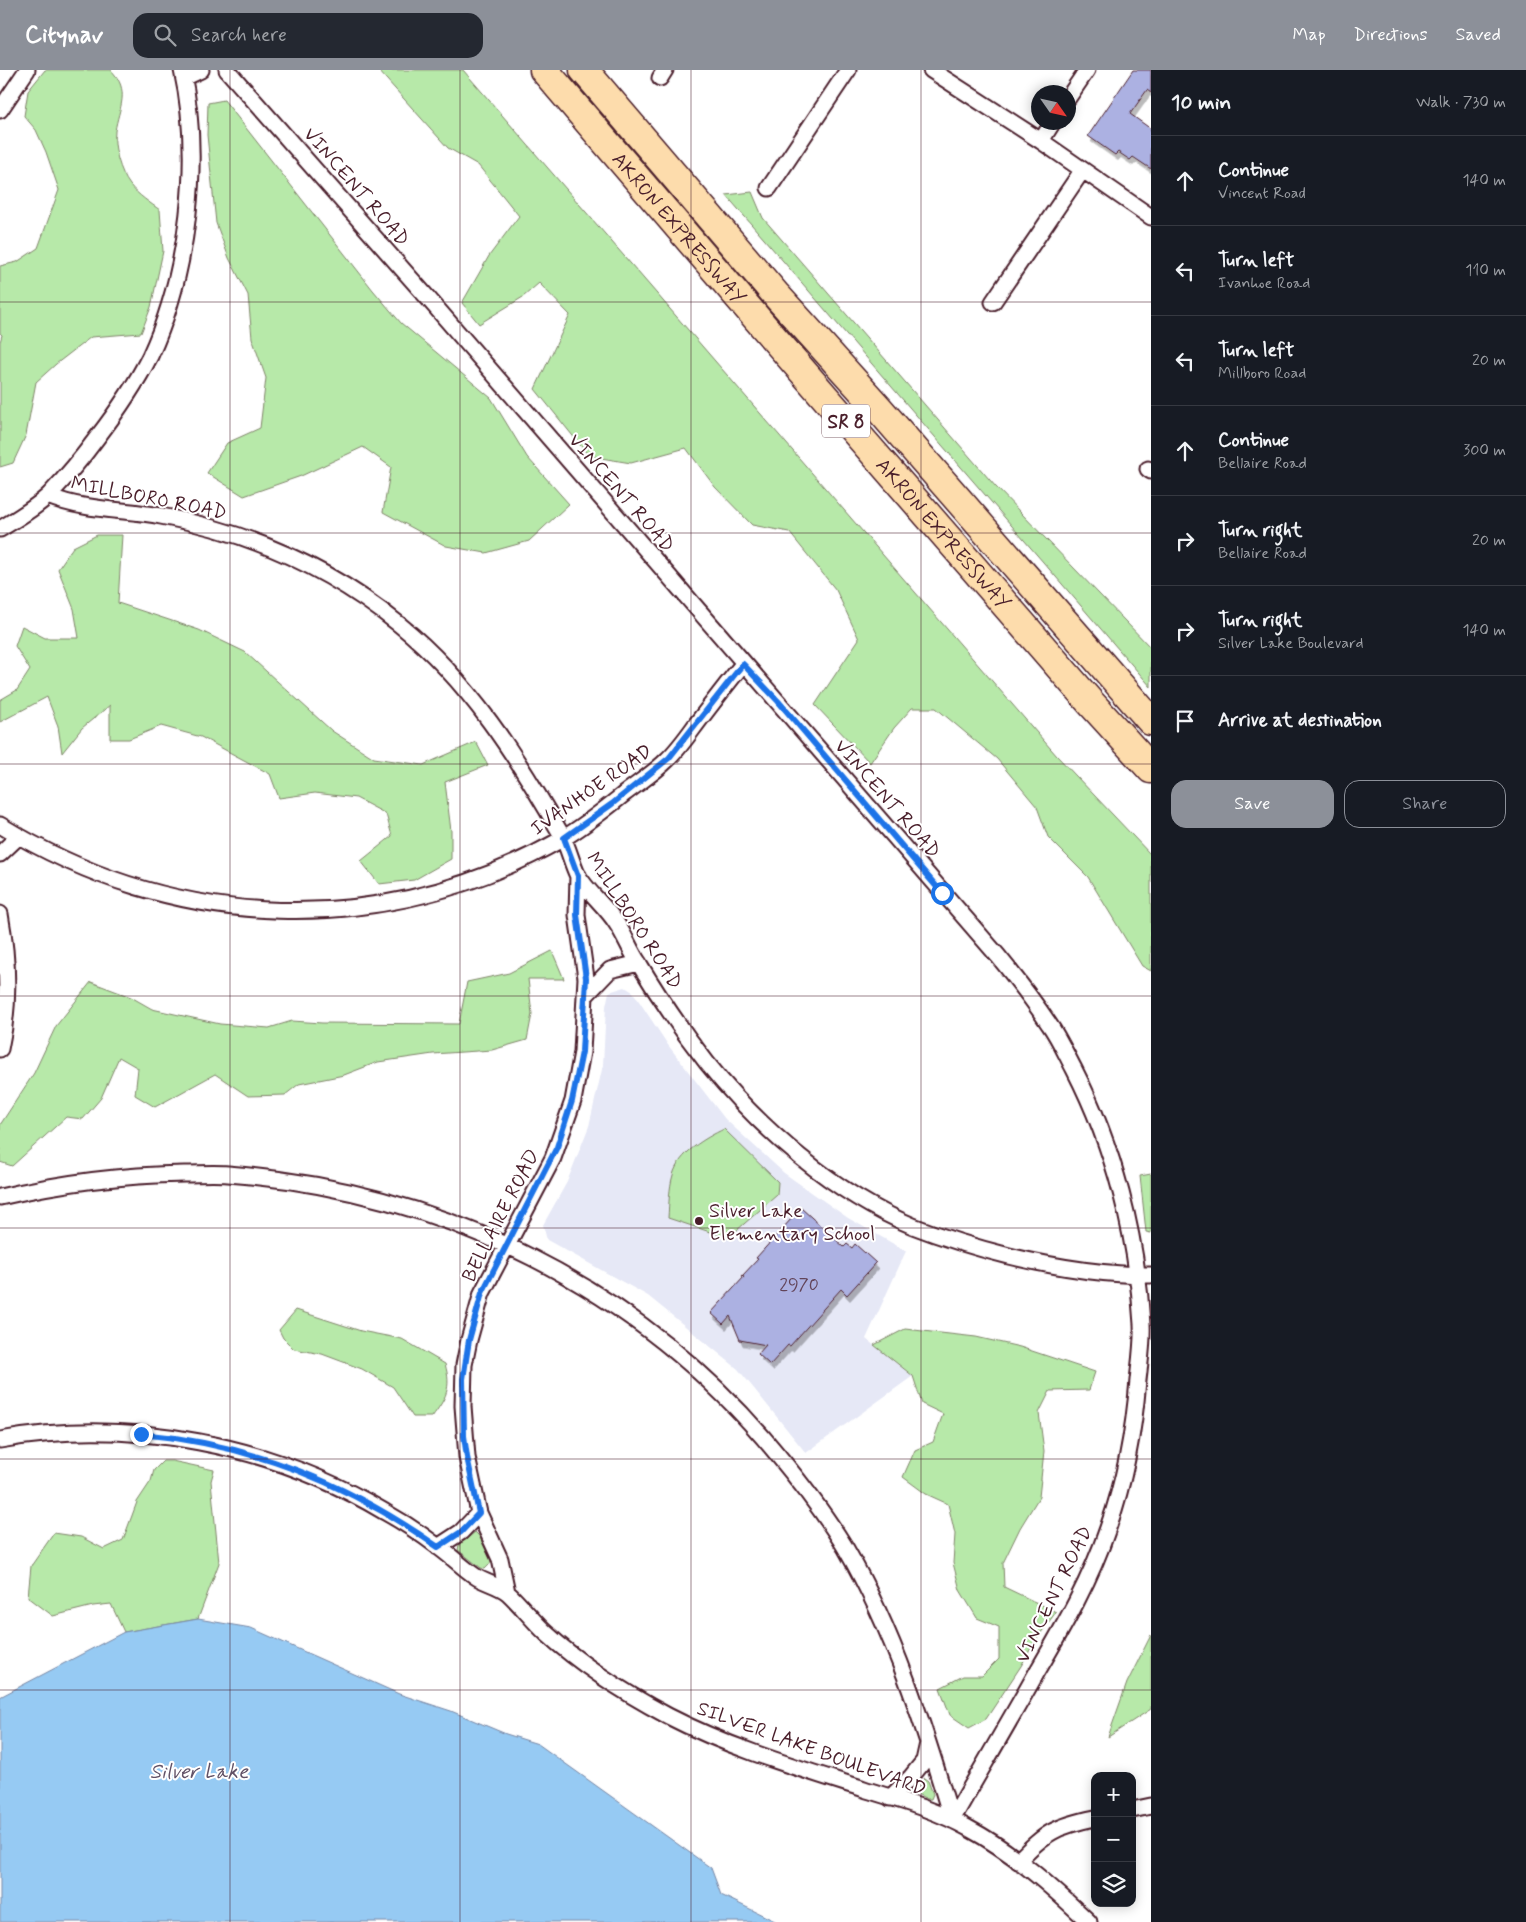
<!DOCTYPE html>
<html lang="en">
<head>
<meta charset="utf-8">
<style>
	body { margin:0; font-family:Mynerve,sans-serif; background:#242831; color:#f1f3f6 }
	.controls { position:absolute; right:15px; bottom:15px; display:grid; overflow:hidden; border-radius:10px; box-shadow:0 2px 12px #0003 }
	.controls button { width:45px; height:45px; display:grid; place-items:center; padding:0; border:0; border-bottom:1px solid #363941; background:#171b24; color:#f1f3f6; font:25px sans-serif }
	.compass { position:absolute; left:1031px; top:15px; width:45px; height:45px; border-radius:50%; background:#171b24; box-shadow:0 2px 12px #0003; rotate:124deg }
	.stop { position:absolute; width:15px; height:15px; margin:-11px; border:4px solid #1a73e8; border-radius:50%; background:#fff }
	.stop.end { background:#1a73e8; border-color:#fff; box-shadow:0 1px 5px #0008 }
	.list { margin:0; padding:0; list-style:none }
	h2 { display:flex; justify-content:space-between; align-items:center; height:65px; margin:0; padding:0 20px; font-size:21px }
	h2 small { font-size:16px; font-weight:400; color:#9ea1a6 }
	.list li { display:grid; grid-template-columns:32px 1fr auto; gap:15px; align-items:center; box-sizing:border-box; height:90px; padding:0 20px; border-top:1px solid #363941 }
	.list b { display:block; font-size:19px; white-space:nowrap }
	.list p { margin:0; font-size:16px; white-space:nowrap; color:#9ea1a6 }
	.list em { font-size:16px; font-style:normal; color:#9ea1a6 }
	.actions { display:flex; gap:10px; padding:15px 20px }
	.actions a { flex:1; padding:11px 0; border:1px solid #8c9099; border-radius:15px; text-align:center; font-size:18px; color:#8c9099 }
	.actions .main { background:#8c9099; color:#fff }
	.icon { flex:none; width:28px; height:28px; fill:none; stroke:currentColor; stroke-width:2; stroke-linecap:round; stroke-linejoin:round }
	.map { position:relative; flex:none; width:1151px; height:1852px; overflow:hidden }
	header { display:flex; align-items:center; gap:30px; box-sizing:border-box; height:70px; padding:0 25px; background:#8c9099; color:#fff }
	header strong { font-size:24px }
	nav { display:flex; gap:28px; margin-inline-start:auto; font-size:18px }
	.search { width:350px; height:45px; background:#242831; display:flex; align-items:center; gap:12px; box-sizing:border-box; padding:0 18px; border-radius:15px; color:#9ea1a6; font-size:19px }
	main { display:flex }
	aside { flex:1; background:#171b24 }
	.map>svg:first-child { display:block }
	.built { fill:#e6e8f6 }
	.green { fill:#b7e9a9; stroke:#80846a }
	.water { fill:#96caf3; stroke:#7886a3 }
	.building { fill:#acb1e2; stroke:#4a1f2b; filter:url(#shadow) }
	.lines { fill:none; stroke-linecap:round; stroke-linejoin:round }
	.street-casing { stroke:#4a1f2b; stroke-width:19 }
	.highway-casing { stroke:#4a1f2b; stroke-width:31 }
	.street { stroke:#fff; stroke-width:15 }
	.highway { stroke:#fddcac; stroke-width:28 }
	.route { stroke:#1a73e8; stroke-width:6 }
	.grid { fill:none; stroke:#4a1f2b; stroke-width:1; stroke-opacity:0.55 }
	.poi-dot { fill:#4a1f2b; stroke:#fff; stroke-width:2 }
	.labels { text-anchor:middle; stroke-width:4; stroke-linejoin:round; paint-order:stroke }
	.number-label { font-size:18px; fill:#624459 }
	.shield { fill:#fff; stroke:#80626b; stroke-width:1 }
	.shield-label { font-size:19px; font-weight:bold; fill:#4a1f2b }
	.street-label { font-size:20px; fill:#4a1f2b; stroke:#fff }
	.poi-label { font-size:20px; fill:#4a1f2b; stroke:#fff; text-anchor:start }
	.water-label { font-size:21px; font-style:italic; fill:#615267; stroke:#fff }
</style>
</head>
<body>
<header>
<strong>Citynav</strong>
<div class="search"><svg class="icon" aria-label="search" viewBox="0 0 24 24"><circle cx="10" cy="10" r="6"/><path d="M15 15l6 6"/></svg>Search here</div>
<nav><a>Map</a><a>Directions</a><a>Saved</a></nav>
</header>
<main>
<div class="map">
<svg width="1151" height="1852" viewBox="0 0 1151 1852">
	<defs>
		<filter id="shadow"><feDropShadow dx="3" dy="5.5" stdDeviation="0" flood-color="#0004"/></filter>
	</defs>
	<rect width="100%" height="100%" fill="#fff"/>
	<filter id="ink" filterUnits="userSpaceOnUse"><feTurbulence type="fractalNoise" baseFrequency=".02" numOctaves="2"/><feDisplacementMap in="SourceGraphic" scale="10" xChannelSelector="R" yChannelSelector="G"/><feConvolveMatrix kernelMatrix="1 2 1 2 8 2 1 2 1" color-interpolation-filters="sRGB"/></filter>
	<g filter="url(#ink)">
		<path class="built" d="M 625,917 L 633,922 L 668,975 L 725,1049 L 784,1103 L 848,1148 L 906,1181 L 866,1269 L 913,1306 L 806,1383 L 738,1299 L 648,1226 L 547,1170 L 543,1155 L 567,1112 L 589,1056 L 603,995 L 606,936 L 609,922 Z"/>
		<path class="green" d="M 45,0 L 111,0 C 131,21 119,37 115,61 C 113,77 120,102 130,115 C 138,125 150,133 160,140 L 163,181 L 151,237 L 141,263 L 91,267 L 56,294 L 36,312 L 26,365 L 13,393 L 0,397 L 0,272 L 2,265 L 0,263 L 0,196 L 17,192 L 38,178 L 59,120 L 46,82 L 36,60 L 24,46 L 28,21 Z
			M 378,0 L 463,0 L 1057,686 L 1151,785 L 1151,901 L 1142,896 L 1088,807 L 1048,767 L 1037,737 L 997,689 L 936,638 L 912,638 L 894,658 L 870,693 L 815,635 L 859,569 L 836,520 L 789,462 L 752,455 L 715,417 L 686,378 L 631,393 L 589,386 L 535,319 L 570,245 L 539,213 L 523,227 L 479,254 L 462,233 L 489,186 L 519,146 L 478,95 L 448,78 Z
			M 224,30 L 373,220 L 401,253 L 491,328 L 527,387 L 569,434 L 529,471 L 486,483 L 446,476 L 383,442 L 391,397 L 363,377 L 301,406 L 244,426 L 207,403 L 227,373 L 260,358 L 266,308 L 252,268 L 248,225 L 229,188 L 216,153 L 207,65 L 208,33 Z
			M 752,122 L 763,148 L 996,417 L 1151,578 L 1151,617 L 726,125 Z
			M 97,465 L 122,465 L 118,533 L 199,560 L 245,582 L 332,661 L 374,688 L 423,695 L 476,672 L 488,695 L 445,712 L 451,761 L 451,789 L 414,810 L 379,814 L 361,791 L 392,766 L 386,744 L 356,728 L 315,723 L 279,728 L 270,704 L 201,667 L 161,656 L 129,669 L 110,669 L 110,635 L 82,658 L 62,683 L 58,656 L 47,627 L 0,652 L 0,630 L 17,620 L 30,600 L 15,576 L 22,556 L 45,568 L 79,568 L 74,539 L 58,499 L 73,477 Z
			M 552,881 L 564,909 L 528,909 L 532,944 L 527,970 L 492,980 L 433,984 L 378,992 L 344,1005 L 299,1014 L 285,1025 L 248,1026 L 215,1004 L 155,1037 L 135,1025 L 138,998 L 119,987 L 101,1028 L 83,1049 L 66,1047 L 12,1096 L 0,1092 L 0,1055 L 34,1003 L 56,956 L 91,912 L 131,927 L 152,939 L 220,954 L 269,958 L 292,951 L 322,953 L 459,954 L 467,912 L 509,903 Z
			M 724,1059 L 778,1112 L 777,1125 L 728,1168 L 668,1148 C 669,1134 669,1118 673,1105 C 679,1083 705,1068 724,1059 Z
			M 1151,1104 L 1151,1163 L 1146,1162 L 1140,1106 Z
			M 296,1240 L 361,1261 L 402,1269 L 445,1294 C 452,1318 446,1328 432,1347 L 413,1347 L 393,1317 L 362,1299 L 322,1284 L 294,1279 L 283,1268 L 279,1260 Z
			M 905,1259 L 976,1267 L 1020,1277 L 1095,1302 L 1089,1320 L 1050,1321 L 1039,1343 L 1044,1381 L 1039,1427 L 1020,1458 L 1003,1493 L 1004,1517 L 1056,1542 L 1035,1571 L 1021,1596 L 986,1649 L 969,1658 L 950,1645 L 940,1618 L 963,1606 L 982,1606 L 999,1589 L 999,1557 L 977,1548 L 960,1520 L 953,1493 L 955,1464 L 948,1434 L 926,1424 L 903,1407 L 915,1380 L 933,1372 L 943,1344 L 922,1334 L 913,1306 L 874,1275 Z
			M 163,1391 L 172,1391 L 214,1400 L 211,1411 L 219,1493 L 198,1549 L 124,1562 L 111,1534 L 93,1536 L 53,1546 L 28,1527 L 31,1496 L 54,1463 L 81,1467 L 104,1479 L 123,1470 L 137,1432 L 151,1411 L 154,1400 Z
			M 475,1462 L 479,1466 L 491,1490 L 490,1494 L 485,1499 L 481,1498 L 458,1480 L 459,1475 Z
			M 1151,1565 L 1151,1639 L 1108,1667 L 1127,1613 Z
			M 924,1708 L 928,1711 L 933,1724 L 931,1729 L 927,1729 L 917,1724 Z"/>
		<path class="water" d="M 198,1549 L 251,1558 L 399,1624 L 451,1641 L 506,1664 L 538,1674 L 711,1798 L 721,1825 L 777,1852 L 0,1852 L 0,1627 L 124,1562 Z"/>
		<path class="building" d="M 1133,0 L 1151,0 L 1151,23 L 1147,20 L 1130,44 L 1151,59 L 1151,99 L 1133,87 L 1130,90 L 1118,82 L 1115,85 L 1088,66 Z
			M 801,1138 L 844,1177 L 847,1174 L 852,1178 L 855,1174 L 876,1193 L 847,1225 L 841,1219 L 790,1276 L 788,1275 L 770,1295 L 758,1284 L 766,1275 L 740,1270 L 730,1246 L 723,1254 L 711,1243 L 744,1207 L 742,1206 L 758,1189 L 756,1188 Z"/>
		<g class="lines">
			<g class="street-casing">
				<path id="street" d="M 227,0 L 427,227 L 998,886 C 1016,908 1033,930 1049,954 C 1059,968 1066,984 1074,999 C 1114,1077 1137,1166 1142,1254 C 1143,1272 1140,1292 1138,1310 C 1134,1361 1125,1410 1108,1458 C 1091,1509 1064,1556 1037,1602 C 1009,1652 980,1701 952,1750
					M 931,0 L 1041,71 L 1151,147
					M 184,8 L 201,0
					M 660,8 L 665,0
					M 1068,28 L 1087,0
					M 0,40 L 27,0
					M 1041,71 L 1053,52
					M 769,118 L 848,0
					M 993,232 L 1082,101
					M 1148,399 L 1151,401
					M 48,426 C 84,441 123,439 161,446 C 249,462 330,498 400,555 C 469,611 517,687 561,764 C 568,776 571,791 577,804 C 587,822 606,836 617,854 C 625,866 630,880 638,892 C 659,927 682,961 707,993 C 759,1058 835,1124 913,1156 C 944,1168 977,1178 1009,1186 C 1055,1197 1103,1205 1151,1205
					M 0,459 C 15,450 37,437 50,424 C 66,407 82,388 96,369 C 116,343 135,316 150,286 C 188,204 202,88 182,0
					M 0,755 C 175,862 382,871 562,769 C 583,757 604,740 624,724 C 638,713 654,703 667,690 C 681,677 692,659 704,644 C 717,627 730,610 743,594
					M 0,784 L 19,766
					M 578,805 L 577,845 L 586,908 L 585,926
					M 0,844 C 8,888 10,935 0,979
					M 0,1127 C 60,1113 122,1105 184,1104 C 198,1104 214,1103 228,1104 C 442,1120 640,1217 777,1384 C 801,1413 825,1444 845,1477 C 895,1563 924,1656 952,1750
					M 0,1370 C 131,1347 271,1374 385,1442 C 403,1452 420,1463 437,1476 C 450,1485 462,1497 475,1506 C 485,1513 499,1515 508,1523 C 521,1535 533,1551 546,1563 C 582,1596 625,1623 668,1646 C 730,1678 798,1698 864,1719 C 899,1730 936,1740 968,1758 C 1013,1782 1052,1817 1089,1852
					M 438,1477 L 461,1462 L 479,1443
					M 507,1522 L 500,1489 L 479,1443 L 467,1387 L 463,1336 L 464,1295 L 469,1270 L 482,1223 L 553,1088 L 573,1031 L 582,982 L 585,926 L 610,900 L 639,893
					M 890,1728 L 911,1707 L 924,1691 L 928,1673
					M 1132,1740 L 1151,1736
					M 1018,1791 C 1045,1762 1057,1756 1095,1748"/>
			</g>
			<g class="highway-casing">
				<g id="highway">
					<path id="s1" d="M 544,0 L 759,251 L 1090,632 L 1151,699"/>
					<path d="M 584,0 L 777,226 L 880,340 L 1151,651"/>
				</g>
			</g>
			<use href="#street" class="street"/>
			<use href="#highway" class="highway"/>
		</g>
	</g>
	<g class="lines" filter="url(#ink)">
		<path class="route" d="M 141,1364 C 252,1374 347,1413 438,1477 L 461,1462 L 479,1443 L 467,1387 L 464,1366 L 463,1309 L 469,1270 L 482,1223 L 557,1077 L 572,1031 L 582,982 L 586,908 L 577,845 L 578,806 L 564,768 L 612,734 L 669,688 L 743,594 L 778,631 L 942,823"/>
	</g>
	<path class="grid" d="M 230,0 L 230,1852M 460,0 L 460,1852M 691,0 L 691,1852M 921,0 L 921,1852M 0,232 L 1151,232M 0,463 L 1151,463M 0,694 L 1151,694M 0,926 L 1151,926M 0,1158 L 1151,1158M 0,1389 L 1151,1389M 0,1620 L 1151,1620"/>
	<circle class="poi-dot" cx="699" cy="1151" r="5"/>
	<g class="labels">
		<g class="number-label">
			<text x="799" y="1220">2970</text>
		</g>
		<rect class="shield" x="822" y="334.5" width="48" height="33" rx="4"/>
		<g class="shield-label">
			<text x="846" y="358">SR 8</text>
		</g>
		<g class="street-label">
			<text transform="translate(357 116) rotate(49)" y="7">VINCENT ROAD</text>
			<text dy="7" stroke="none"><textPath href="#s1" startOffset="208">AKRON EXPRESSWAY</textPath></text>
			<text transform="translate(622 422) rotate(49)" y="7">VINCENT ROAD</text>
			<text transform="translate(149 427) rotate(11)" y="7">MILLBORO ROAD</text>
			<text dy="7" stroke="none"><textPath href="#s1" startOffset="612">AKRON EXPRESSWAY</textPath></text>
			<text transform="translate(591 719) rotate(-35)" y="7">IVANHOE ROAD</text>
			<text transform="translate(888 728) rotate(49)" y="7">VINCENT ROAD</text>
			<text transform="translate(635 850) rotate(57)" y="7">MILLBORO ROAD</text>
			<text transform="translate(500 1145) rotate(-63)" y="7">BELLAIRE ROAD</text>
			<text transform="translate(1053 1524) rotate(-64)" y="7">VINCENT ROAD</text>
			<text transform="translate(812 1678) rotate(20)" y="7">SILVER LAKE BOULEVARD</text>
		</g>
		<g class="poi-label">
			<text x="709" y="1147">Silver Lake<tspan x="709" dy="23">Elementary School</tspan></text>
		</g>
		<g class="water-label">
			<text x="199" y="1708">Silver Lake</text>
		</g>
	</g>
</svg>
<div class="controls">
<button>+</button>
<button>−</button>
<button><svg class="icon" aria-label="layers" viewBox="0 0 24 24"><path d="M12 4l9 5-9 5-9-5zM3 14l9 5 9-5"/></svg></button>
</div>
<svg class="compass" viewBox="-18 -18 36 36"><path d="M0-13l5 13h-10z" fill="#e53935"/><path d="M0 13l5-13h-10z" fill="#9ea1a6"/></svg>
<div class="stop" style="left:942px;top:823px"></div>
<div class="stop end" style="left:141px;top:1364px"></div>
</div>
<aside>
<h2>10 min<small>Walk · 730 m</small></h2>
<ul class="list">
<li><svg class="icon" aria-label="ahead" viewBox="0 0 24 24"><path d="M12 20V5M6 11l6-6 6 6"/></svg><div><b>Continue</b><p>Vincent Road</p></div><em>140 m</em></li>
<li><svg class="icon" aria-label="left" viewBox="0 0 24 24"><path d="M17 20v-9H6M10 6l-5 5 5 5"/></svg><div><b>Turn left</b><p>Ivanhoe Road</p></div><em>110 m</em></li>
<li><svg class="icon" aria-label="left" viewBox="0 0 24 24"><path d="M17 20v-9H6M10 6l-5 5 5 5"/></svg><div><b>Turn left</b><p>Millboro Road</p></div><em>20 m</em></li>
<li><svg class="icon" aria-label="ahead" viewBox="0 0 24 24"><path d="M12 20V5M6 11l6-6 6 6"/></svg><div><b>Continue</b><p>Bellaire Road</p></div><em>300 m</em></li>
<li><svg class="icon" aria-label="right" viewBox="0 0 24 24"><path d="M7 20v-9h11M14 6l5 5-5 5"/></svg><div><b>Turn right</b><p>Bellaire Road</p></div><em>20 m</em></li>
<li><svg class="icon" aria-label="right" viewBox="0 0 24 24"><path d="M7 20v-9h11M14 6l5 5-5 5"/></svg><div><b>Turn right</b><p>Silver Lake Boulevard</p></div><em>140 m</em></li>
<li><svg class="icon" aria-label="arrive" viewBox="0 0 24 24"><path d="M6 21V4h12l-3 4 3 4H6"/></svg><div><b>Arrive at destination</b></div></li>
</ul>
<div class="actions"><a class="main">Save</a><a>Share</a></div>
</aside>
</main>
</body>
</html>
